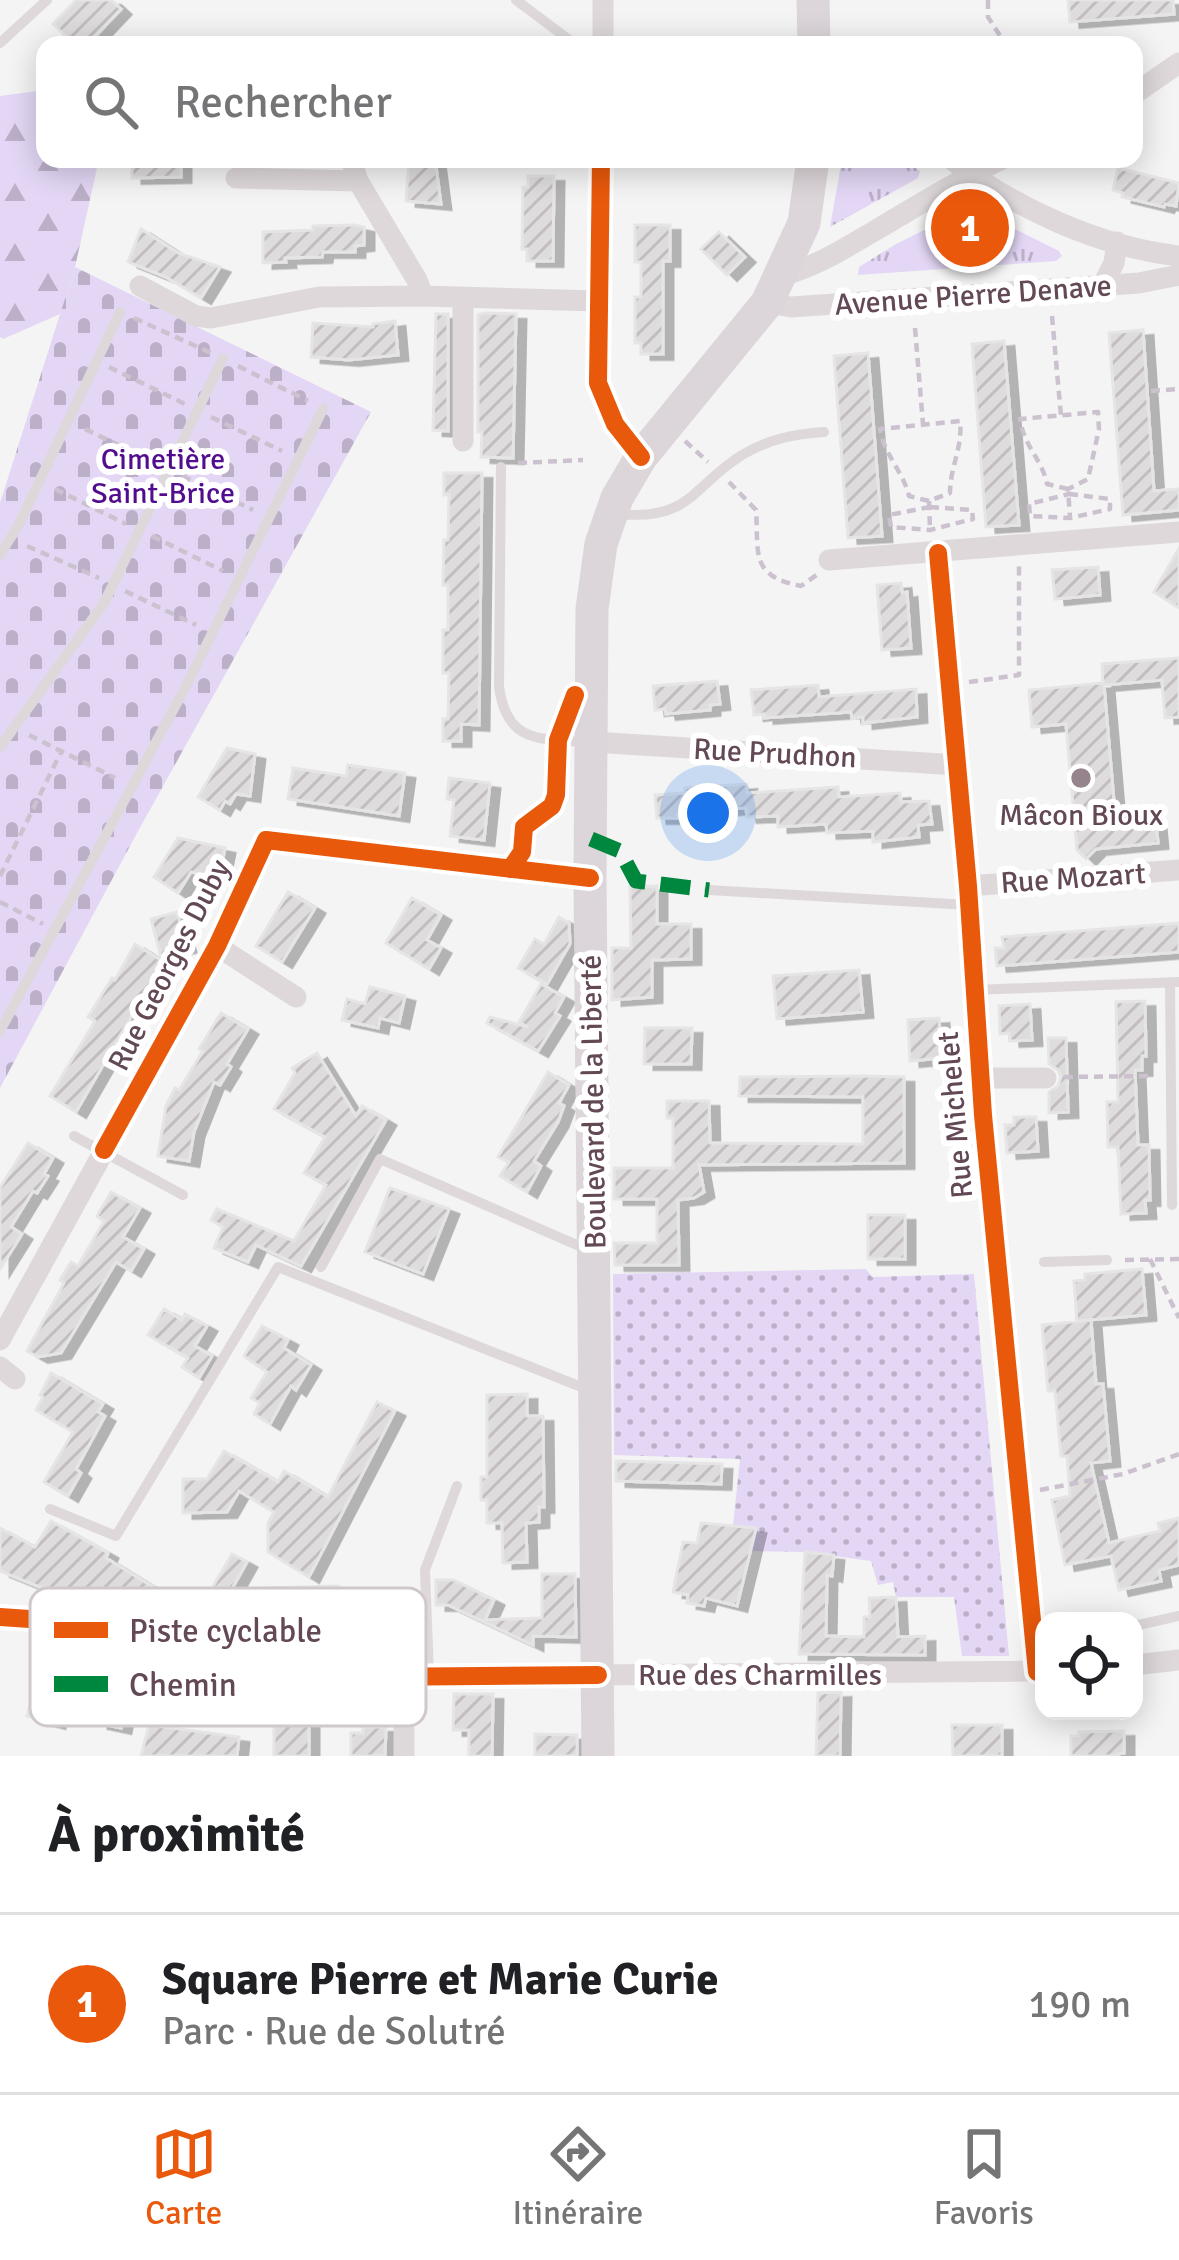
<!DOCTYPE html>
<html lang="fr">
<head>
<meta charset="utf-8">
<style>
	body { margin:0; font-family:Signika,sans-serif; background:#f2f2f2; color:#202124 }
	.controls { position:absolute; right:36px; bottom:36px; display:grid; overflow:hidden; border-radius:24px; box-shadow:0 6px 30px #0003 }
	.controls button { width:108px; height:108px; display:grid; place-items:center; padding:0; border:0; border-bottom:3px solid #e0e0e0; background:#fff; color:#202124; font:60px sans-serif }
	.you { position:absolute; left:708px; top:813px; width:42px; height:42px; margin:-30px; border:9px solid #fff; border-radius:50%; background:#1a73e8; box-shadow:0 0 0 18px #1a73e833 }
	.badge { display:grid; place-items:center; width:78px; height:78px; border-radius:50%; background:#ea580c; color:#fff; font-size:39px; font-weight:700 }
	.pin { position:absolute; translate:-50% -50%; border:6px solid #fff; box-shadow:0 3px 12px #0006 }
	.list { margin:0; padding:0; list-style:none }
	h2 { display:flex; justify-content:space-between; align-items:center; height:156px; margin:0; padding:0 48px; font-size:51px }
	h2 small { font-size:39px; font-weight:400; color:#757577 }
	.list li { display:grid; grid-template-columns:78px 1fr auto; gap:36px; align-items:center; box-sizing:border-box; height:180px; padding:0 48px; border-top:3px solid #e0e0e0 }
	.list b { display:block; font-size:45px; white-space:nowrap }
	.list p { margin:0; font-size:39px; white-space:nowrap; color:#757577 }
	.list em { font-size:39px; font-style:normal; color:#757577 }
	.icon { flex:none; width:66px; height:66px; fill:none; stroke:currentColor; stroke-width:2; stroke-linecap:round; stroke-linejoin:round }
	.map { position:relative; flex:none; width:1179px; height:1756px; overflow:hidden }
	.search { position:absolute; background:#fff; box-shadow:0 6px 30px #0003; left:36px; right:36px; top:36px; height:132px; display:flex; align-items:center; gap:30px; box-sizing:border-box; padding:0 42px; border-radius:24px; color:#757577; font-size:45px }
	.sheet { height:336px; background:#fff }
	nav { display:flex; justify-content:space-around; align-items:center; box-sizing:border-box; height:168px; border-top:3px solid #e0e0e0; background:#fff; font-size:33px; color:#757577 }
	nav a { display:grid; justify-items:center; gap:6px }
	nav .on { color:#ea580c }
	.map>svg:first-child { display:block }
	.grass { fill:url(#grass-tufts) }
	.forest { fill:url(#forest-firs) }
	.cemetery { fill:url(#cemetery-stones) }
	.garden { fill:url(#garden-dots) }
	.building { fill:url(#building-hatch); stroke:#e6e5e5; stroke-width:3; filter:url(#shadow) }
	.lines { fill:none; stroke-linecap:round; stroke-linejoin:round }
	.path { stroke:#cbc1cf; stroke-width:4.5; stroke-dasharray:9 6; stroke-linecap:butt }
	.service { stroke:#ded8db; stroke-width:10 }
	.minor { stroke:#ded8db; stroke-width:21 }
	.secondary { stroke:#dcd5d9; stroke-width:33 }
	.quiet { stroke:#00873e; stroke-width:15; stroke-dasharray:30 15; stroke-linecap:butt }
	.cycleway-casing { stroke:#fff; stroke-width:26 }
	.cycleway { stroke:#e8590c; stroke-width:18 }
	.poi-dot { fill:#96848d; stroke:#fff; stroke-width:4.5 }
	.labels { text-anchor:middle; stroke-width:12; stroke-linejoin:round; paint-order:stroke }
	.street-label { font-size:30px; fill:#634855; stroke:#fff }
	.park-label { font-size:30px; fill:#520d8f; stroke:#fff }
	.poi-label { font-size:30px; fill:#634855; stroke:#fff }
	.key { fill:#fff; stroke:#d0c8cc; stroke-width:3 }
	.key-label { font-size:33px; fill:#634855 }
</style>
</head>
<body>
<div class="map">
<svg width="1179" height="1756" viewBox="0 0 1179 1756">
	<defs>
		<pattern id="grass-tufts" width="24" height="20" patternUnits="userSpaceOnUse" patternTransform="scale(3)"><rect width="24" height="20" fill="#e3d7f5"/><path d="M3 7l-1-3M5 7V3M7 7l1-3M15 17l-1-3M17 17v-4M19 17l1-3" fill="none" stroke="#bcb0c9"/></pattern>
		<pattern id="forest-firs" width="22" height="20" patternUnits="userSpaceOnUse" patternTransform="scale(3)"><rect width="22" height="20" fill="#e3d7f5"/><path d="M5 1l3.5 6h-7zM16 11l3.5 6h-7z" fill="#bcb0c9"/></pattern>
		<pattern id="cemetery-stones" width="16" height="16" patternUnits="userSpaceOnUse" patternTransform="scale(3)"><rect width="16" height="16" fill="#e3d7f5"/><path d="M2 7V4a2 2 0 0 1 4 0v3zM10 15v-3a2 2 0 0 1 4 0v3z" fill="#bcb0c9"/></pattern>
		<pattern id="garden-dots" width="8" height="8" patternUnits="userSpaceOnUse" patternTransform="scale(3)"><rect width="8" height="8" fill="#e3d7f5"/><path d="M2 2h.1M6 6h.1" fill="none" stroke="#bcb0c9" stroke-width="1.8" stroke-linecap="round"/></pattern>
		<pattern id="building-hatch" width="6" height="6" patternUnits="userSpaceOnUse" patternTransform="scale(3)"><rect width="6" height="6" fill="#dfdcdd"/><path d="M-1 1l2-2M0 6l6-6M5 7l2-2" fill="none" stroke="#c2bec0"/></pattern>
		<filter id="shadow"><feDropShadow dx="10" dy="5.5" stdDeviation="0" flood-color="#0004"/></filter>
	</defs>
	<rect width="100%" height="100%" fill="#f4f4f4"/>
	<path class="grass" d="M 842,159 L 905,159 L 920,171 L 918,178 L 830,227 Z
		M 963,211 L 979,211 L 1059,251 L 1062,256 L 1056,261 L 858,275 L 859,267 L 896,244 Z"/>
	<path class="forest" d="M 45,90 L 42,123 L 45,125 L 45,159 L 99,159 L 75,267 L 60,314 L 3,339 L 0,337 L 0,96 Z"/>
	<path class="cemetery" d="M 75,267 L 371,412 L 137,833 L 0,1088 L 0,503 Z"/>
	<path class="garden" d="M 866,1269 L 872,1277 L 974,1274 L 1009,1656 L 962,1656 L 954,1597 L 896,1597 L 893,1582 L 878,1585 L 871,1561 L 805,1552 L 750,1551 L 755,1528 L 733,1526 L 740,1459 L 614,1455 L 613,1274 Z"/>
	<path class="building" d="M 76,0 L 111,0 L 121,9 L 87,45 L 75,45 L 53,24 Z
		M 1068,0 L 1173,0 L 1174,14 L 1070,22 Z
		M 132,159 L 181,159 L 181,177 L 132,178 Z
		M 409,159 L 435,159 L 441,204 L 406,201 Z
		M 1118,168 L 1179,183 L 1176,206 L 1165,204 L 1164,207 L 1122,197 L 1123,193 L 1113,190 Z
		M 528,176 L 554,176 L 553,261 L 527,261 L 527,249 L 522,249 L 523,187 L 528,187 Z
		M 354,225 L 364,227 L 364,245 L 355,246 L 355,252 L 323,252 L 322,257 L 285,258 L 286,262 L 263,263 L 263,232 L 313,230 L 313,226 Z
		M 635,225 L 670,225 L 670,261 L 663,261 L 663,354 L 641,354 L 641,343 L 635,343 L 635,297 L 641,297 L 641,262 L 635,262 Z
		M 141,229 L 178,253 L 220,267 L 201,298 L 166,277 L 128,262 Z
		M 719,232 L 745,257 L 727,275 L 701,249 Z
		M 484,313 L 516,314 L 513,458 L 481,457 L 482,432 L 478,432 L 478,315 Z
		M 436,314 L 448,314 L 448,431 L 433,430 Z
		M 395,321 L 398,355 L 349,360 L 311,357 L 313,323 L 373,327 L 373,324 Z
		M 1143,330 L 1154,491 L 1179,489 L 1179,510 L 1123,515 L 1109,333 Z
		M 1004,341 L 1019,525 L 986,527 L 972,344 Z
		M 868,353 L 882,536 L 848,538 L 834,356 Z
		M 444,473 L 482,473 L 479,725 L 461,724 L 461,741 L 443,741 L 443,719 L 448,719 L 449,673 L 443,673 L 443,630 L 448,630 L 448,585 L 443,585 L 444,540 L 448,540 L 449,494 L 444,495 Z
		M 1179,548 L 1179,608 L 1154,592 Z
		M 1098,567 L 1100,595 L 1055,599 L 1052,570 Z
		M 901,583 L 902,593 L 907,592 L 911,648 L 882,650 L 877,585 Z
		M 1179,658 L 1179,717 L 1165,718 L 1162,680 L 1104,685 L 1116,825 L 1156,822 L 1158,843 L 1096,849 L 1086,859 L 1077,850 L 1066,724 L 1032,727 L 1029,690 L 1103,683 L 1102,664 Z
		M 717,681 L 720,704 L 710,705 L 710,710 L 666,714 L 665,709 L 655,710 L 653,686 Z
		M 818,685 L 819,697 L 916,689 L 917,717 L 863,723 L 863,717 L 852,718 L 851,712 L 764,718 L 764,714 L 754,715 L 751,690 Z
		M 227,748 L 255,754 L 250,796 L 236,794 L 230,804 L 225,801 L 220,810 L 198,797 Z
		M 348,765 L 405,773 L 399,816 L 288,799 L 293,768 L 346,776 Z
		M 449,778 L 490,783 L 484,840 L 450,836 L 454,800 L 447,799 Z
		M 747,784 L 747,793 L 838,787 L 839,797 L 900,793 L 901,802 L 929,801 L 932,824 L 918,825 L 919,837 L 873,842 L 873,831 L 827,833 L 826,824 L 778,827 L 778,816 L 747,817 L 746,808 L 687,812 L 687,815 L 677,815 L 678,818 L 657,818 L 655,795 L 685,793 L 685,788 Z
		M 178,838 L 225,848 L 219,878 L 191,872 L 178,893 L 154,877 Z
		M 657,886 L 657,924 L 691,924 L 691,959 L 652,960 L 652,997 L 612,1000 L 612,948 L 631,948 L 630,887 Z
		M 288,892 L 315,908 L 282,962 L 256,946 Z
		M 412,898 L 441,915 L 427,940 L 441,948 L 429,969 L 386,943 Z
		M 177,912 L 186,947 L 174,950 L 163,967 L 162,963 L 76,1112 L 50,1096 L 95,1021 L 88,1017 L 112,978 L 115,980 L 135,944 L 162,961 L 151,919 Z
		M 559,917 L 569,923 L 570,944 L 547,984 L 518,968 L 535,939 L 544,944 Z
		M 1179,923 L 1179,952 L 997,966 L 995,948 L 1004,948 L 1002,937 Z
		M 859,970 L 863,1012 L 777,1019 L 773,976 Z
		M 541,984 L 564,997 L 555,1013 L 560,1016 L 538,1051 L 487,1023 L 490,1017 L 528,1027 L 519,1022 Z
		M 370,987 L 405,996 L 399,1023 L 380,1018 L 378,1028 L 342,1020 L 347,999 L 365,1004 Z
		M 1145,1001 L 1146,1056 L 1142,1056 L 1142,1070 L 1135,1070 L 1138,1145 L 1149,1145 L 1150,1200 L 1145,1200 L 1146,1213 L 1121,1214 L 1118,1147 L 1108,1147 L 1107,1102 L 1118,1102 L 1116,1002 Z
		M 1030,1004 L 1032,1040 L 1010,1041 L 1009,1033 L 1000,1034 L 999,1006 Z
		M 221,1013 L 248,1029 L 227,1064 L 231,1067 L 220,1085 L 214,1082 L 194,1132 L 189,1161 L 158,1156 L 166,1106 L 175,1088 L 179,1090 L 203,1051 L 199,1049 Z
		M 939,1018 L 942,1058 L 910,1061 L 908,1020 Z
		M 645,1028 L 692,1028 L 691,1064 L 644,1064 Z
		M 1048,1038 L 1066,1038 L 1068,1112 L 1049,1113 L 1049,1092 L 1058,1086 L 1061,1077 L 1058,1070 L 1049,1064 Z
		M 317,1053 L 356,1116 L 362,1106 L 386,1120 L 301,1266 L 256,1245 L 248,1262 L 214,1248 L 223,1227 L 211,1220 L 217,1209 L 294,1241 L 326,1185 L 304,1173 L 325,1137 L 274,1109 L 295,1073 L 292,1068 Z
		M 548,1072 L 569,1085 L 559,1103 L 564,1106 L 558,1122 L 534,1161 L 541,1166 L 527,1192 L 500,1176 L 509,1162 L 498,1157 Z
		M 863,1076 L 904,1077 L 904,1163 L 699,1165 L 704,1192 L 694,1198 L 678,1200 L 679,1265 L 615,1265 L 614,1243 L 657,1243 L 657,1199 L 614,1199 L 614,1168 L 673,1168 L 673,1118 L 667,1118 L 667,1101 L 709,1101 L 710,1143 L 863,1144 L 863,1097 L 739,1096 L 740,1077 Z
		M 1014,1117 L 1036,1117 L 1038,1151 L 1007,1153 L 1005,1125 L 1014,1125 Z
		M 28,1143 L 53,1158 L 44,1174 L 48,1176 L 37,1193 L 33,1191 L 11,1227 L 22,1234 L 0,1269 L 0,1188 Z
		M 390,1188 L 449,1209 L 423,1274 L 365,1252 Z
		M 111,1192 L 140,1208 L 123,1237 L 144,1249 L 131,1271 L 116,1262 L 61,1353 L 38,1357 L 27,1351 L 64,1283 L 60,1280 L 71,1262 L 78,1266 L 104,1221 L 97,1216 Z
		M 868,1215 L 905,1215 L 905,1259 L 868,1259 Z
		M 1142,1269 L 1146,1315 L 1077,1321 L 1074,1281 L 1085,1280 L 1085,1274 Z
		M 164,1309 L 182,1320 L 185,1314 L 207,1326 L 195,1346 L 212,1356 L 199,1378 L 182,1367 L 188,1358 L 148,1335 Z
		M 1091,1320 L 1096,1384 L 1103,1384 L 1110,1461 L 1091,1463 L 1109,1543 L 1160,1531 L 1158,1523 L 1179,1518 L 1179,1565 L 1159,1570 L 1161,1581 L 1119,1590 L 1111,1556 L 1065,1565 L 1052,1500 L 1070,1496 L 1067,1456 L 1061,1456 L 1055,1391 L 1048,1391 L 1042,1325 Z
		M 262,1326 L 288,1340 L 284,1348 L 311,1365 L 296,1390 L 291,1386 L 270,1424 L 254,1414 L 260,1403 L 251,1398 L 267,1372 L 244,1356 Z
		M 51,1373 L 103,1404 L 98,1412 L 105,1416 L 76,1469 L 81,1473 L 68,1496 L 44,1482 L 73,1432 L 36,1410 L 43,1397 L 40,1395 Z
		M 527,1394 L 527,1416 L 543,1416 L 544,1507 L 539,1507 L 539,1522 L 526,1523 L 527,1562 L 503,1563 L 502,1523 L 487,1523 L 487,1500 L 481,1500 L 481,1477 L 487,1477 L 487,1395 Z
		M 377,1402 L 395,1411 L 309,1577 L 268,1552 L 268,1523 L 274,1512 L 239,1491 L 227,1512 L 183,1513 L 183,1479 L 207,1479 L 224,1451 L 278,1482 L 284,1471 L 328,1497 Z
		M 616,1461 L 722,1464 L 721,1484 L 616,1481 Z
		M 51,1521 L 108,1553 L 106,1558 L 153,1587 L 143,1604 L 188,1629 L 232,1554 L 247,1562 L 204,1638 L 221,1647 L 218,1653 L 173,1641 L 0,1571 L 0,1528 L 35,1547 Z
		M 701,1523 L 756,1528 L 737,1606 L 706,1598 L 704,1606 L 687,1603 L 688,1595 L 673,1592 L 683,1542 L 697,1543 Z
		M 805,1552 L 834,1555 L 832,1576 L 827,1575 L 826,1636 L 864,1637 L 864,1617 L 870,1617 L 869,1598 L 896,1597 L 898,1637 L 925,1636 L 925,1655 L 799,1654 Z
		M 542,1574 L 575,1574 L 576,1637 L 533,1636 L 533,1645 L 448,1605 L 436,1605 L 436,1580 L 454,1580 L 494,1600 L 485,1620 L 542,1618 Z
		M 337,1586 L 364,1599 L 356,1615 L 414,1615 L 414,1640 L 345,1640 L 336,1659 L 274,1659 L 274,1618 L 269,1618 L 268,1588 Z
		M 43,1654 L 89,1665 L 90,1661 L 112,1666 L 115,1655 L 135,1663 L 121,1728 L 98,1723 L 103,1702 L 62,1691 L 55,1723 L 27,1716 Z
		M 841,1692 L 840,1756 L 816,1756 L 818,1693 Z
		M 454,1694 L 493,1694 L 492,1756 L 469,1756 L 469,1730 L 453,1730 Z
		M 274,1721 L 309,1721 L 309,1756 L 274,1756 Z
		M 149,1725 L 239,1737 L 237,1756 L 141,1756 Z
		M 952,1725 L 1002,1725 L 1002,1756 L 953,1756 Z
		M 363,1727 L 386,1727 L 385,1756 L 351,1756 L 351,1733 L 363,1733 Z
		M 1124,1731 L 1124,1753 L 1118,1754 L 1118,1756 L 1071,1756 L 1071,1736 L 1079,1736 L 1079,1732 Z
		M 535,1734 L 577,1735 L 577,1756 L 535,1756 Z"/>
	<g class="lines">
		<path class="path" d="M 988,0 L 988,17 L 1006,45
			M 1052,316 L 1061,416
			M 134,318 L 211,353
			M 915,328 L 923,424
			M 238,366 L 308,401
			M 109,367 L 185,404
			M 1151,391 L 1179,389
			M 211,417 L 282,451
			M 85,429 L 156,463
			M 685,441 L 708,462
			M 518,463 L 583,460
			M 182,476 L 253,510
			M 729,482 L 756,510 C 759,553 749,576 801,586 L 818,574
			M 55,489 L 126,524
			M 1068,489 L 1047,484 C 1042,459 1024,447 1020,419 L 1098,412 L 1099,429 L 1088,479 L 1068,489 L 1070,517
			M 1069,494 L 1110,499 L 1110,509 L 1070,518 L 1030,516 L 1029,504 Z
			M 929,501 L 909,496 C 903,471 884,455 880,429 L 960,421 C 963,447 950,467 950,493 L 929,501 L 930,529
			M 930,507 L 972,510 L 973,519 L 930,530 L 891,527 L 889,515 Z
			M 152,536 L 223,571
			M 27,546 L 99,578
			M 125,591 L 196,625
			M 969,682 L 1019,675 L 1019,563
			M 29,735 L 115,778
			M 0,876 L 61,752
			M 0,902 L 43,924
			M 1064,1077 L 1154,1076
			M 1150,1259 L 1179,1318
			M 1125,1260 L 1179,1259
			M 1040,1490 L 1123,1474 L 1179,1454"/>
		<path class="service" d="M 516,0 L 576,45
			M 0,43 L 47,0
			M 501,467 L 499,686 C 506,741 535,739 584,742
			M 618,514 C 691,521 691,487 742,455 C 769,439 794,434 824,432
			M 0,555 L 19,524 L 120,312
			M 0,747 L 104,603 L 223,358
			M 709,890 L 969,905
			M 1170,983 L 1172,1205
			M 975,990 L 1179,982
			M 0,1031 L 184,690 L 323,409
			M 74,1136 L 183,1195
			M 1044,1262 L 1107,1260
			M 321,1267 L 380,1159 L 586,1249
			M 50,1509 L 116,1536 L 278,1267 L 589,1390
			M 1134,1626 L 1179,1616
			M 429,1676 L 425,1570 L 457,1486"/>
		<path class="minor" d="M 603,0 L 603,45
			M 1134,94 L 1179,63
			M 351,159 L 358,181 L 417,280 L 423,296
			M 601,159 L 598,383 L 615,424 L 641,457
			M 951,159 C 1014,208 1099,247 1179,256
			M 236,178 L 358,181
			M 781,276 C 816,267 845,248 876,230 C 917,206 958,180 1002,159
			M 140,286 L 196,316 L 211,318 L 319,297 L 423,296 L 597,301
			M 1102,286 L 1114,263 L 1117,242
			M 463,298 L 463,441
			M 767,303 L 791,307 L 1139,283 L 1179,275
			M 938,553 L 968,886 L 983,1115 L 1037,1672
			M 829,560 L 1179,532
			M 593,742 L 958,765
			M 968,886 L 1179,870
			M 217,946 L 296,997
			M 981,1078 L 1046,1078
			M 0,1340 L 217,946 L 266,840 L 590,878
			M 0,1367 L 15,1379
			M 0,1617 L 73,1622 L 175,1661 L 243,1678 L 1044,1671
			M 1134,1665 L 1179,1660
			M 404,1756 L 404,1677"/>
		<path class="secondary" d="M 813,0 L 814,45
			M 598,1756 L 590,878 L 592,609 L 601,544 L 617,498 L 641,457 L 767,303 L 804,223 L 813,159"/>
		<path class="quiet" d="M 591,839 L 620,851 L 636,881 L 709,890"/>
		<g class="cycleway-casing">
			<path id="cycleway" d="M 601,159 L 598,383 L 615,424 L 641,457
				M 938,553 L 968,886 L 983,1115 L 1037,1672
				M 510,869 L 522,852 L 524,827 L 552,806 L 556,795 L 558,740 L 575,695
				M 104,1150 L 217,946 L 266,840 L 590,878
				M 0,1617 L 73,1622 L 175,1661 L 243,1678 L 598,1675"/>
		</g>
		<use href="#cycleway" class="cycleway"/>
	</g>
	<circle class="poi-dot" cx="1081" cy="778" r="12"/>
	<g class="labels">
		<g class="street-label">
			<text transform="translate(973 295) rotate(-4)" y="10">Avenue Pierre Denave</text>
			<text transform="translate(775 753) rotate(3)" y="10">Rue Prudhon</text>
			<text transform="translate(1073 878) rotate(-4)" y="10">Rue Mozart</text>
			<text transform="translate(169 965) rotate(-63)" y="10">Rue Georges Duby</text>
			<text transform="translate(593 1102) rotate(-91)" y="10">Boulevard de la Liberté</text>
			<text transform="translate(955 1115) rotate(-95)" y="10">Rue Michelet</text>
			<text x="760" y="1685">Rue des Charmilles</text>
		</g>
		<g class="park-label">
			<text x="163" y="469">Cimetière<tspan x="163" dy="34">Saint-Brice</tspan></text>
		</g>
		<g class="poi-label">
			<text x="1081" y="825">Mâcon Bioux</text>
		</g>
	</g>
	<rect x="30" y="1588" width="396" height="138" rx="18" class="key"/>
	<rect x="54" y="1622" width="54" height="16" fill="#e8590c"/>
	<rect x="54" y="1676" width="54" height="16" fill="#00873e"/>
	<g class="key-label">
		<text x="129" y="1642">Piste cyclable</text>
		<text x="129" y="1696">Chemin</text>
	</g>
</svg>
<div class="controls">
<button><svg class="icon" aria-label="locate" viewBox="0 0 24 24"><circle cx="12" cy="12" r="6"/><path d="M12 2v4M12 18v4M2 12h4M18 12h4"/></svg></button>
</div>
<div class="you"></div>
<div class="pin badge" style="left:970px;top:228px">1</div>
<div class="search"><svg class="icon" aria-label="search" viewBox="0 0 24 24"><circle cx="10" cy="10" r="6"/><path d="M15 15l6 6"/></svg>Rechercher</div>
</div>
<section class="sheet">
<h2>À proximité<small></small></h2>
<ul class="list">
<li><span class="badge">1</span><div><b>Square Pierre et Marie Curie</b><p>Parc · Rue de Solutré</p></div><em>190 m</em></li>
</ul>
</section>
<nav>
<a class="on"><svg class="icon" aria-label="map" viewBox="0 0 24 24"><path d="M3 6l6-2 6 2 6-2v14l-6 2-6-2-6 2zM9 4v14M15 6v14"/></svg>Carte</a>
<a><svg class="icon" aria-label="directions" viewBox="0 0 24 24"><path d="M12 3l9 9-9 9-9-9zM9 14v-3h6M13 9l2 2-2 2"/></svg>Itinéraire</a>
<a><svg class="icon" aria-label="saved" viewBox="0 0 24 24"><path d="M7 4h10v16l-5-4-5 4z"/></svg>Favoris</a>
</nav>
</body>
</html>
